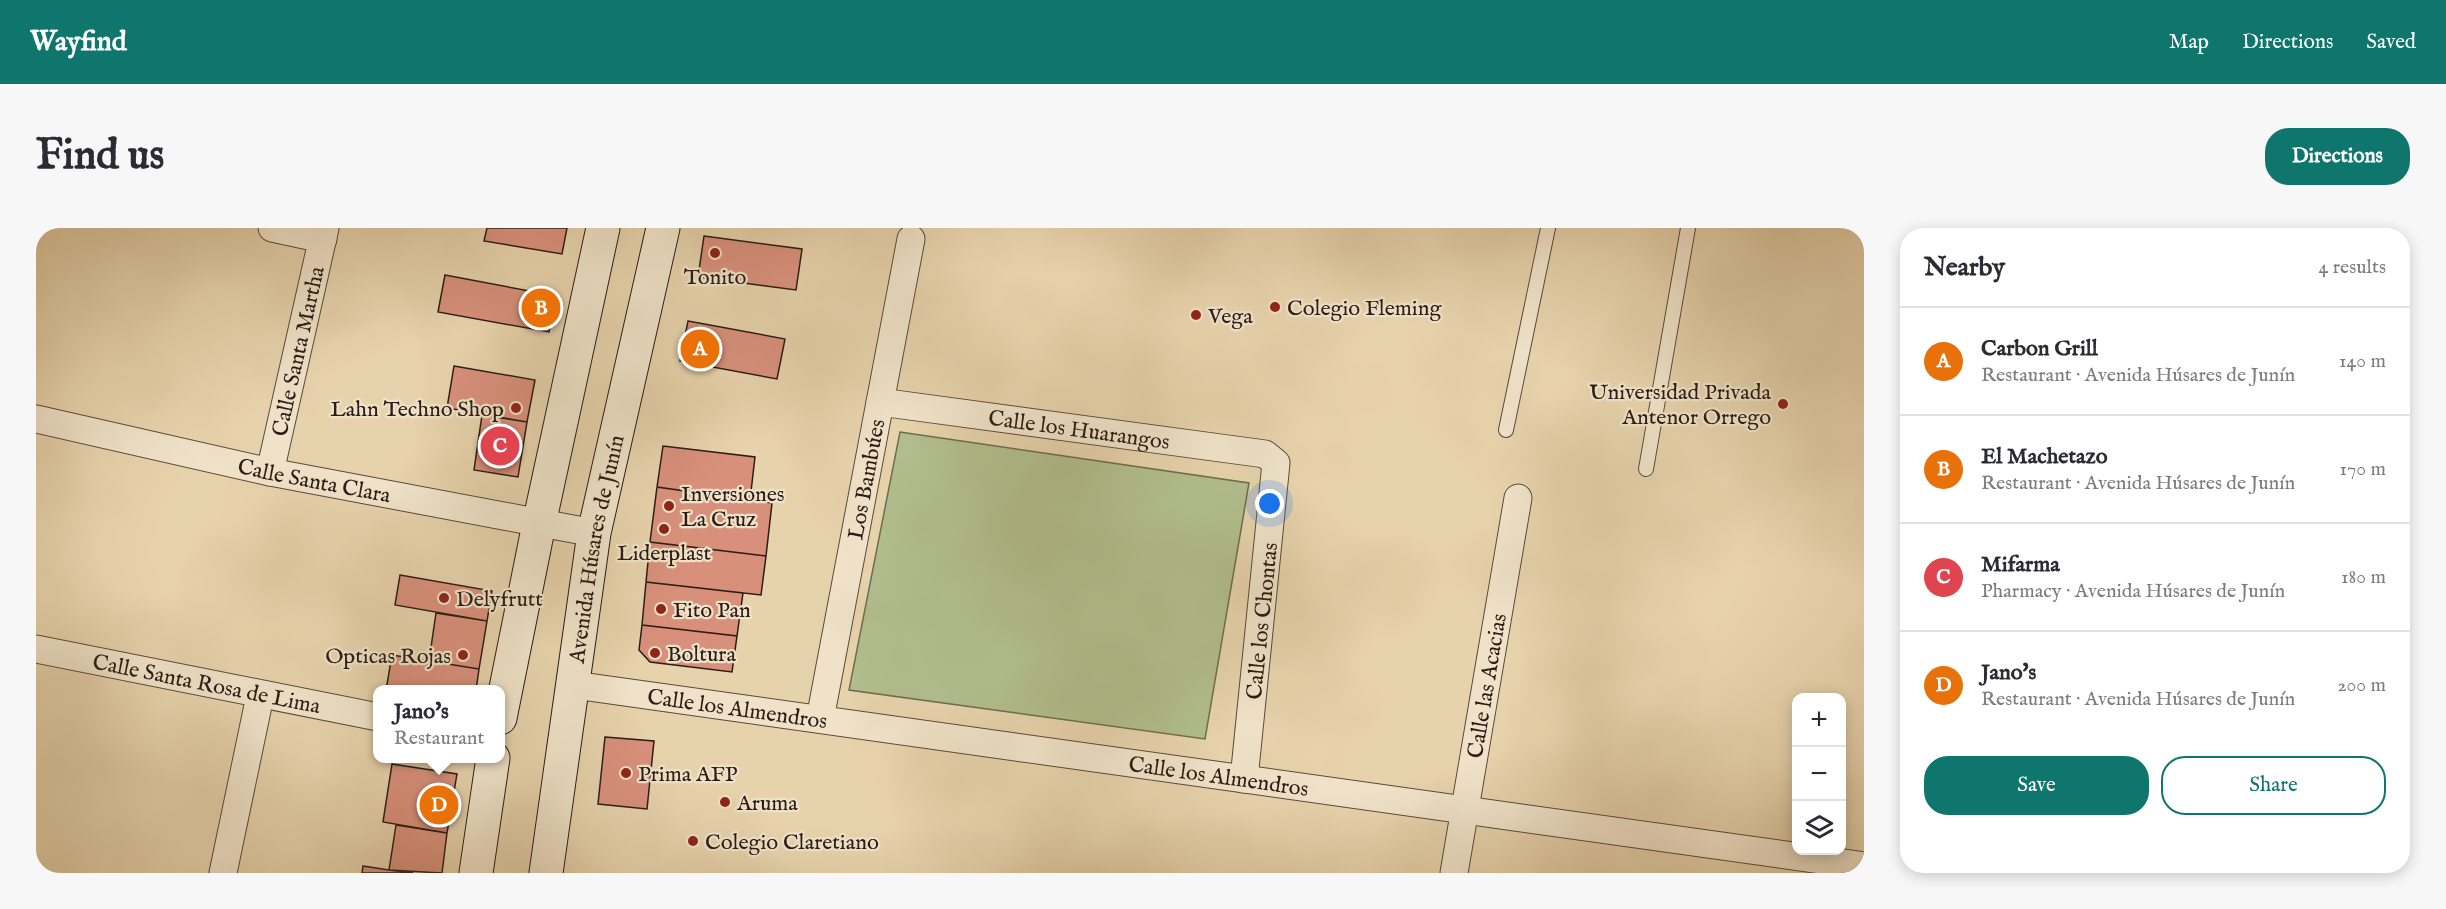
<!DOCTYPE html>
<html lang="en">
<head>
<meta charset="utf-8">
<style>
	body { margin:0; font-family:"IM FELL English",serif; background:#f7f7f7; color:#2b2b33 }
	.controls { position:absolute; right:18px; bottom:18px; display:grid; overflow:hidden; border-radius:12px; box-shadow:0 3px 15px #0003 }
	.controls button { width:54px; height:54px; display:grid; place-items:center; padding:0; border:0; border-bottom:2px solid #e1e1e2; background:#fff; color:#2b2b33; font:30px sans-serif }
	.you { position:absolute; left:1234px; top:276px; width:21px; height:21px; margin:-15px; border:4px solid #fff; border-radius:50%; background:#1a73e8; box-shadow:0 0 0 9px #1a73e833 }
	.badge { display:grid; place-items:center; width:39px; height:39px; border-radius:50%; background:#0f766e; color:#fff; font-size:20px; font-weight:700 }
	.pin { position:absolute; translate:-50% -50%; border:3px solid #fff; box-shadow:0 2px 6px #0006 }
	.popup { position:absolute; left:337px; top:457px; width:132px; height:78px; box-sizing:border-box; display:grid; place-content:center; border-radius:12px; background:#fff; filter:drop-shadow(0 2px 4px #0005); font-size:20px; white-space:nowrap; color:#7c7c81 }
	.popup b { font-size:22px; color:#2b2b33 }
	.popup::after { content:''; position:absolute; left:50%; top:100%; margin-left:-12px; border:12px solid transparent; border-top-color:#fff }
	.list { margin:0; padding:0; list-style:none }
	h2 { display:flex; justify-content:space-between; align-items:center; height:78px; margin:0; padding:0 24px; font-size:26px }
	h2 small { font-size:20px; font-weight:400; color:#7c7c81 }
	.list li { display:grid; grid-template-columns:39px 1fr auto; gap:18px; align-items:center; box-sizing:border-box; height:108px; padding:0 24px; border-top:2px solid #e1e1e2 }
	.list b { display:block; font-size:22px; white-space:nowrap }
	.list p { margin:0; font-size:20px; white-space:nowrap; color:#7c7c81 }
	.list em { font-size:20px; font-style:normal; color:#7c7c81 }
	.actions { display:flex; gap:12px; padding:18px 24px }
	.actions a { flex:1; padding:14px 0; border:2px solid #0f766e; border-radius:24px; text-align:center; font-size:21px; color:#0f766e }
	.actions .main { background:#0f766e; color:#fff }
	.icon { flex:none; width:33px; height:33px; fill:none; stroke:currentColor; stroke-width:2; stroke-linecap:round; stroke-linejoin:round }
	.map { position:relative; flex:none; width:1828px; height:645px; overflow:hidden; border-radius:24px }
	header { display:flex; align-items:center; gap:36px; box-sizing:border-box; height:84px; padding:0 30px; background:#0f766e; color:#fff }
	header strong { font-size:28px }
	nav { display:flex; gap:33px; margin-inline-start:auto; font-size:21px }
	.intro { display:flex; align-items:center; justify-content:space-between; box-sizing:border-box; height:144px; padding:0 36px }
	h1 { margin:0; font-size:42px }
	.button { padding:15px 27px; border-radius:24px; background:#0f766e; color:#fff; font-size:21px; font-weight:700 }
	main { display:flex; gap:36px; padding:0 36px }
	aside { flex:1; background:#fff; border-radius:24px; box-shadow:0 3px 15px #0003 }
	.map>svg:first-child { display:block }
	.green { fill:#b1bd8c; stroke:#6e6c50; stroke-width:1.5 }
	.building { fill:#d8907b; stroke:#2b1c15; stroke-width:1.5 }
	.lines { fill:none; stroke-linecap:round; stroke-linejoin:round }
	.lane-casing { stroke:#5a4a3a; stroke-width:16 }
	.street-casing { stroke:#5a4a3a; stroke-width:29 }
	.secondary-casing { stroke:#2b1c15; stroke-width:35 }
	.lane { stroke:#efe2c8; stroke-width:14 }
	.street { stroke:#efe2c8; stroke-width:27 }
	.secondary { stroke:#efe2c8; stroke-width:33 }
	.poi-dot { fill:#8f2418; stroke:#efe2c8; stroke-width:2 }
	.labels { text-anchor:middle; stroke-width:4.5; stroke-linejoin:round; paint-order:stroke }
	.poi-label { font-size:22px; fill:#2b1c15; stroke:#efe2c8; text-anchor:start }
	.street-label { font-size:22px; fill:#2b1c15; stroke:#efe2c8 }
</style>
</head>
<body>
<header>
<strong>Wayfind</strong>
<nav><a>Map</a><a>Directions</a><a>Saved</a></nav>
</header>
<div class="intro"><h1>Find us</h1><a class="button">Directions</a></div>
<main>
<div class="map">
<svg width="1828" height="645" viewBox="0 0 1828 645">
	<rect width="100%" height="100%" fill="#e6d2ab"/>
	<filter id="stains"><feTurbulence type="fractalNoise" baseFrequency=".00333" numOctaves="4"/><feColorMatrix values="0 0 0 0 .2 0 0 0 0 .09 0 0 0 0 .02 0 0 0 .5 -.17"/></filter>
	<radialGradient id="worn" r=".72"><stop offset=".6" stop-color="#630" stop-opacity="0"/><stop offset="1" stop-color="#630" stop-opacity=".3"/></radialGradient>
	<path class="green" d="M 864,204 L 1213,255 L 1169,511 L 813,462 Z"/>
	<path class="building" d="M 451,0 L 531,0 L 526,26 L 448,13 Z
		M 668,8 L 766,21 L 760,62 L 662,49 Z
		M 409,47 L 520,68 L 513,104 L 402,84 Z
		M 652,93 L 749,111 L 741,151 L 644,133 Z
		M 418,138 L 499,152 L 491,194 L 411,180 Z
		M 446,187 L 491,194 L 482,249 L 438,242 Z
		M 627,218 L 719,229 L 714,272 L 621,259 Z
		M 621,259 L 736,275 L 730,328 L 614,314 Z
		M 614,314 L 730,328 L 725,367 L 610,354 Z
		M 364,347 L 456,363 L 451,393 L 359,377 Z
		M 610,354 L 707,365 L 701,408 L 606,397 Z
		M 400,385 L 451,393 L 443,441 L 393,433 Z
		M 606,397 L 701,408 L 696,444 L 614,434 L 603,422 Z
		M 356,427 L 443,441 L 440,462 L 350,462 Z
		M 569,509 L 618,513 L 611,581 L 562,576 Z
		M 356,536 L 421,546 L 411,605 L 347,594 Z
		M 360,597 L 411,605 L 406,645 L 353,642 Z
		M 327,638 L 353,642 L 377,645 L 326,645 Z"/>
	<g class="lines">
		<g class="lane-casing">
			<path id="lane" d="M 1470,202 L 1512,0
				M 1610,241 L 1652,0"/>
		</g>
		<g class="street-casing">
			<g id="street">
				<path d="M 236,0 L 287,11"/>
				<path id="s1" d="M 844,174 L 1229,226 L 1240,235 L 1208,551"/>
				<path id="s2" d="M 0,191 L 234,244 L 558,305"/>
				<path id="s3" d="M 234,244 L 289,0"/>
				<path id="s4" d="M 0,421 L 342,489"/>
				<path id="s5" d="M 538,457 L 1828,638"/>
				<path id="s6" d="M 784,491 L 875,11"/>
				<path d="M 187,645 L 224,468"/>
				<path id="s7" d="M 1418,645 L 1482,270"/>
			</g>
		</g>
		<g class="secondary-casing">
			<g id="secondary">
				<path d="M 464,490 L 503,296 L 567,0"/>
				<path d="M 440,645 L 457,530"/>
				<path id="s8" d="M 510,645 L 558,305 L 627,0"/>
			</g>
		</g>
		<use href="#lane" class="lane"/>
		<use href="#street" class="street"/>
		<use href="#secondary" class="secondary"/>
	</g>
	<g class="poi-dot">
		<circle cx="679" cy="25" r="6"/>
		<circle cx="1239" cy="79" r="6"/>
		<circle cx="1160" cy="87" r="6"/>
		<circle cx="1747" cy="176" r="6"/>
		<circle cx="480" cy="180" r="6"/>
		<circle cx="633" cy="278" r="6"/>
		<circle cx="628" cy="301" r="6"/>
		<circle cx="408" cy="370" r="6"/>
		<circle cx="625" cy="381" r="6"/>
		<circle cx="619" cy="425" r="6"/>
		<circle cx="427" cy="427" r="6"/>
		<circle cx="590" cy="545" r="6"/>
		<circle cx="689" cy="574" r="6"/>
		<circle cx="657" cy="613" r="6"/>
	</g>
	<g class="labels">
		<g class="poi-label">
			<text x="679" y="56" text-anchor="middle">Tonito</text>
			<text x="1251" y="87">Colegio Fleming</text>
			<text x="1172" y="95">Vega</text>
			<text x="1735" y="171" text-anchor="end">Universidad Privada<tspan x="1735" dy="25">Antenor Orrego</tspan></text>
			<text x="468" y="188" text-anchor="end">Lahn Techno Shop</text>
			<text x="645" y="273">Inversiones<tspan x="645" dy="25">La Cruz</tspan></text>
			<text x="628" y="332" text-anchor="middle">Liderplast</text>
			<text x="420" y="378">Delyfrutt</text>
			<text x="637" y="389">Fito Pan</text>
			<text x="631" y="433">Boltura</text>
			<text x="415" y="435" text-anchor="end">Opticas Rojas</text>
			<text x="602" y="553">Prima AFP</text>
			<text x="701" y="582">Aruma</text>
			<text x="669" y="621">Colegio Claretiano</text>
		</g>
		<g class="street-label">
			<text dy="8" stroke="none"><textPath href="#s3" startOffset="124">Calle Santa Martha</textPath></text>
			<text dy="8" stroke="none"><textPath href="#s1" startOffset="201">Calle los Huarangos</textPath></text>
			<text dy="8" stroke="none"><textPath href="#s6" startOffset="244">Los Bambúes</textPath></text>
			<text dy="8" stroke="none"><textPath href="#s2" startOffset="285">Calle Santa Clara</textPath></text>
			<text dy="8" stroke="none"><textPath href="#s8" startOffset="328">Avenida Húsares de Junín</textPath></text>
			<text transform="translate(1225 393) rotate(-84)" y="8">Calle los Chontas</text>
			<text dy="8" stroke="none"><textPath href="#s4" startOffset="174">Calle Santa Rosa de Lima</textPath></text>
			<text dy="8" stroke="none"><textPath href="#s7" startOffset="190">Calle las Acacias</textPath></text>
			<text dy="8" stroke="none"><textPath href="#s5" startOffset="165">Calle los Almendros</textPath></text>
			<text dy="8" stroke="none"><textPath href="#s5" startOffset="651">Calle los Almendros</textPath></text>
		</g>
	</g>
	<rect width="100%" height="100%" filter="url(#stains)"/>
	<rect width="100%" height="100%" fill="url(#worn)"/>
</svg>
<div class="controls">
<button>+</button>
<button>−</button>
<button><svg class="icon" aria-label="layers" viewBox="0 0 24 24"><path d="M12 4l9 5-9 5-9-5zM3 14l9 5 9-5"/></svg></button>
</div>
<div class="you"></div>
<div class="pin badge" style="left:664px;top:121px;background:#e8710a">A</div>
<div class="pin badge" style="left:505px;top:80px;background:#e8710a">B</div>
<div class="pin badge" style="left:464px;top:218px;background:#e0444e">C</div>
<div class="pin badge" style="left:403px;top:577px;background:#e8710a">D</div>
<div class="popup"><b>Jano's</b>Restaurant</div>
</div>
<aside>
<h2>Nearby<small>4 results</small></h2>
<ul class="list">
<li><span class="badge" style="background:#e8710a">A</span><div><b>Carbon Grill</b><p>Restaurant · Avenida Húsares de Junín</p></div><em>140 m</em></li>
<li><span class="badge" style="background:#e8710a">B</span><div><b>El Machetazo</b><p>Restaurant · Avenida Húsares de Junín</p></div><em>170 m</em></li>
<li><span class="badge" style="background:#e0444e">C</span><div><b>Mifarma</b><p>Pharmacy · Avenida Húsares de Junín</p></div><em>180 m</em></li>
<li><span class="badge" style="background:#e8710a">D</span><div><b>Jano's</b><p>Restaurant · Avenida Húsares de Junín</p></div><em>200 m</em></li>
</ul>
<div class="actions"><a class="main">Save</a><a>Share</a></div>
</aside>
</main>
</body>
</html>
